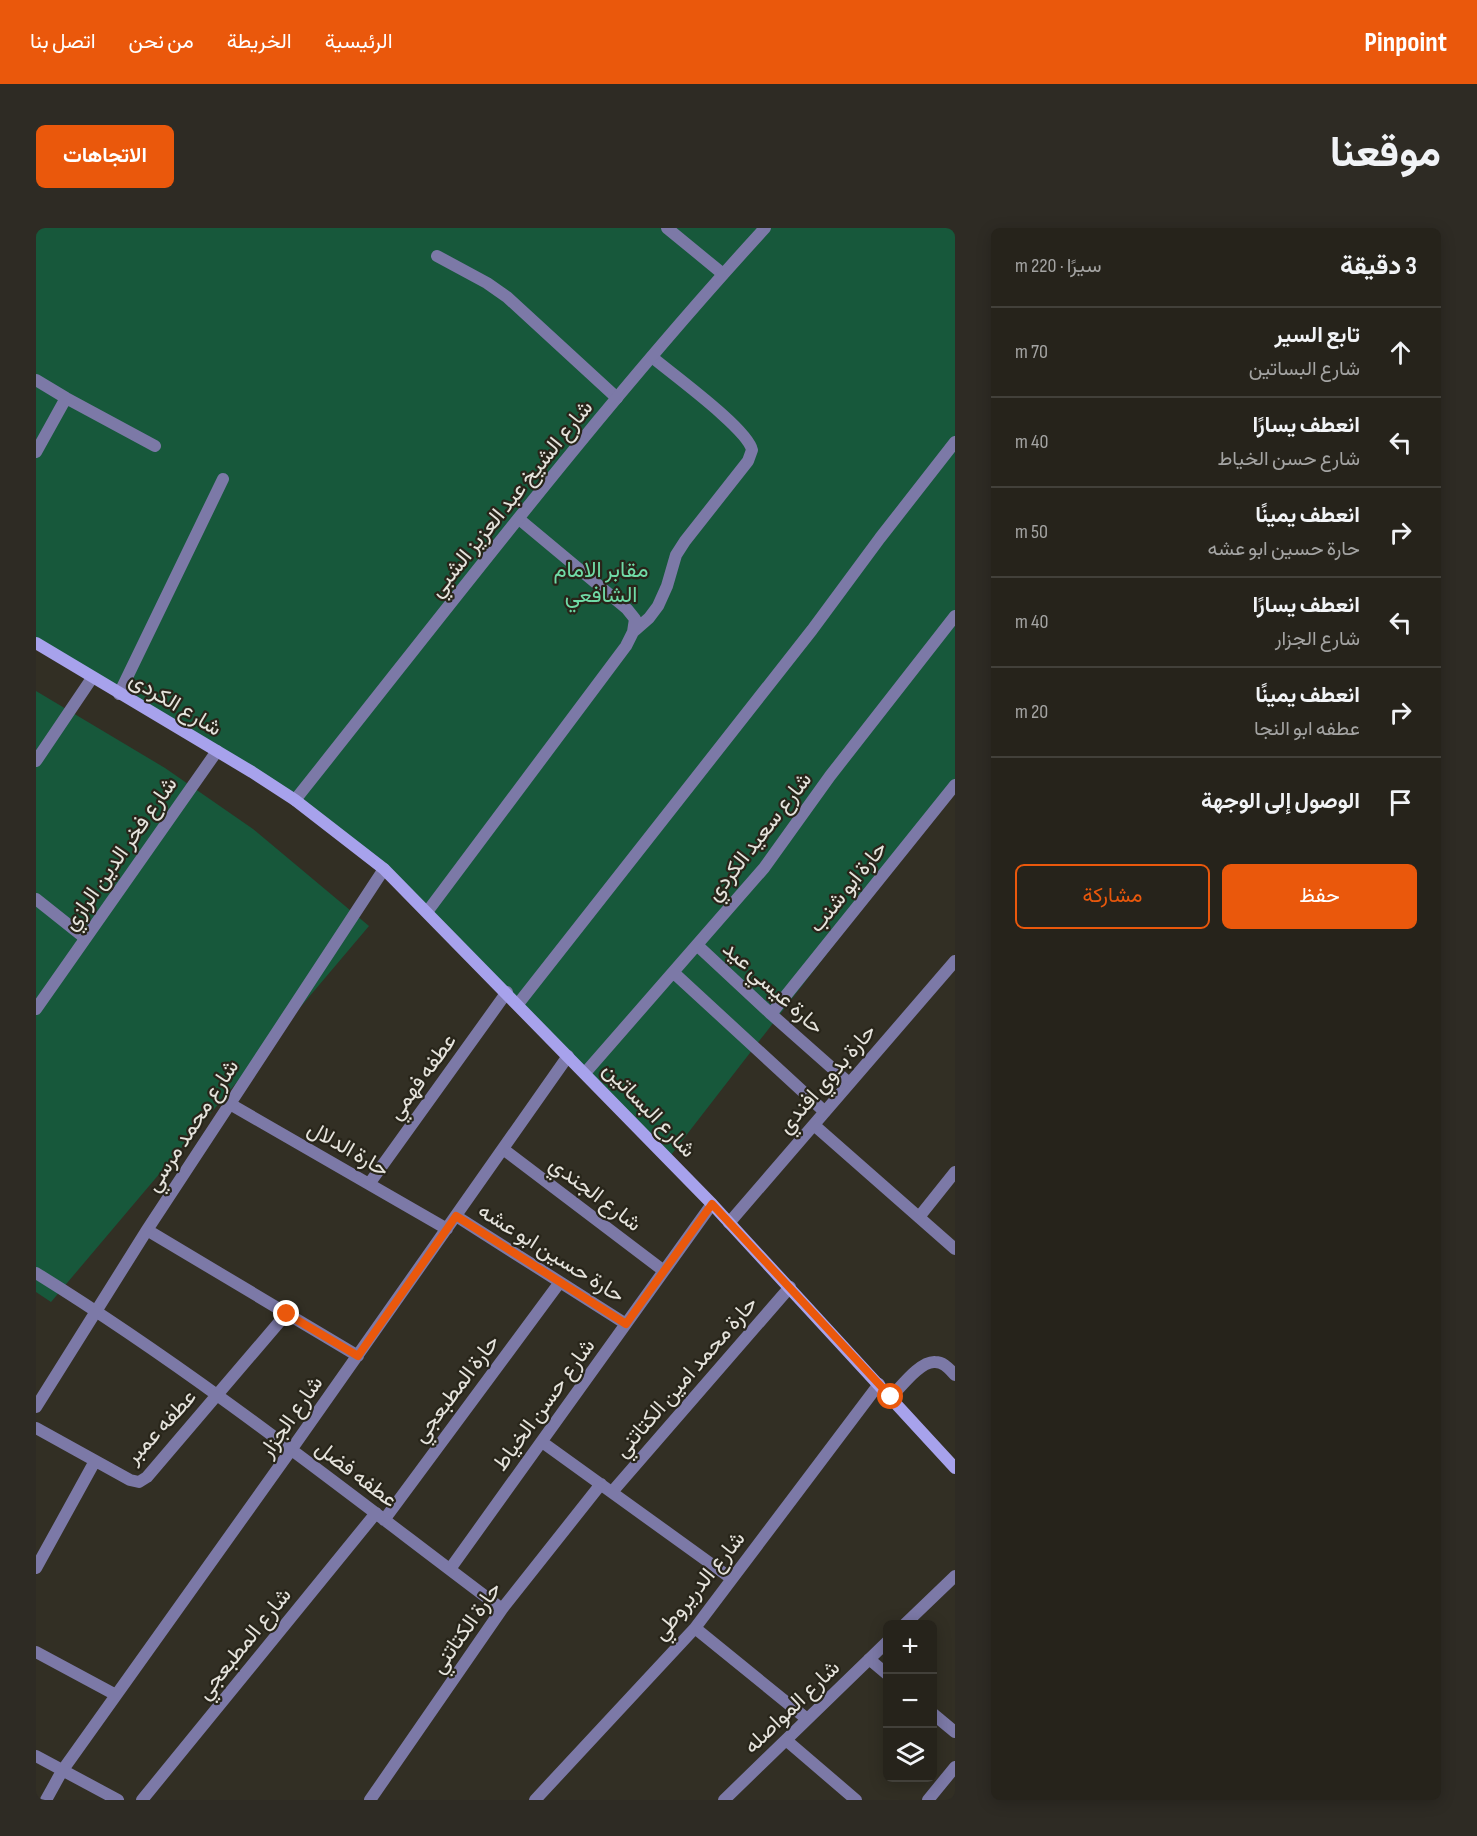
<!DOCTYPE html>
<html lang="ar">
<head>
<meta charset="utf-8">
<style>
	body { margin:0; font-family:"Sofia Sans Condensed",Vazirmatn,sans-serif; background:#2e2b24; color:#f1f3f6; direction:rtl }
	.controls { position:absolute; right:18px; bottom:18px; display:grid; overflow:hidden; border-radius:9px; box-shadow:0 3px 15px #0003 }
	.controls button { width:54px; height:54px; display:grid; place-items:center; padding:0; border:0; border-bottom:2px solid #42403a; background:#26231b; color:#f1f3f6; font:30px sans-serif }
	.stop { position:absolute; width:18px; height:18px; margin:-14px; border:4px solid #ea580c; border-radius:50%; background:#fff }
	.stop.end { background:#ea580c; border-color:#fff; box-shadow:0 2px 6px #0008 }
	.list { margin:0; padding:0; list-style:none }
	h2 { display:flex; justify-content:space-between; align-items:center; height:78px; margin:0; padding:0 24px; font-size:26px }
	h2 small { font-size:20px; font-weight:400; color:#a4a4a3 }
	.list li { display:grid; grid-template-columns:39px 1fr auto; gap:18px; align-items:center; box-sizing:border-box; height:90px; padding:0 24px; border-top:2px solid #42403a }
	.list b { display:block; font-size:22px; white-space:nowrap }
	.list p { margin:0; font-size:20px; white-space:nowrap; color:#a4a4a3 }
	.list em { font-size:20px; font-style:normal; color:#a4a4a3 }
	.actions { display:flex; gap:12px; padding:18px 24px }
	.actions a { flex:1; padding:14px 0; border:2px solid #ea580c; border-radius:9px; text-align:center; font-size:21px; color:#ea580c }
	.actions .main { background:#ea580c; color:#fff }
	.icon { flex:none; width:33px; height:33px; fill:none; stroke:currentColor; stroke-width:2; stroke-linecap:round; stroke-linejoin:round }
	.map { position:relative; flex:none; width:919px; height:1572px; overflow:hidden; direction:ltr; border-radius:9px }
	header { display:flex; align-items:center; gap:36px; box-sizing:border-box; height:84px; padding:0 30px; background:#ea580c; color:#fff }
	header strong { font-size:28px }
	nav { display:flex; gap:33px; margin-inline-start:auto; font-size:21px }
	.intro { display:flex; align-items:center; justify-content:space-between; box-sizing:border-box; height:144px; padding:0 36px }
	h1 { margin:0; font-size:42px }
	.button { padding:15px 27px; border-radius:9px; background:#ea580c; color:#fff; font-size:21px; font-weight:700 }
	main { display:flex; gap:36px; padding:0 36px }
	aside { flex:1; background:#26231b; border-radius:9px; box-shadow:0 3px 15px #0003 }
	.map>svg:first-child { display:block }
	.green { fill:#17583b }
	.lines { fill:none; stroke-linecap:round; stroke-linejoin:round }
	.lane { stroke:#7c79a7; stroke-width:12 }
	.street { stroke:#7c79a7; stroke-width:12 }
	.secondary { stroke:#a7a2ec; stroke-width:12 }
	.route { stroke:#ea580c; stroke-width:8 }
	.labels { text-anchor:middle; stroke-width:4.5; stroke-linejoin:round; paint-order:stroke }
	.street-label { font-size:22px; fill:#e5e3dc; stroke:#28251a }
	.park-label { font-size:22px; fill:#70dba6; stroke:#28251a }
</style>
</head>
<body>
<header>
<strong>Pinpoint</strong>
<nav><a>الرئيسية</a><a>الخريطة</a><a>من نحن</a><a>اتصل بنا</a></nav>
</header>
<div class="intro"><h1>موقعنا</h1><a class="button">الاتجاهات</a></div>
<main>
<aside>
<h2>3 دقيقة<small>سيرًا · 220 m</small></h2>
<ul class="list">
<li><svg class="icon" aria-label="ahead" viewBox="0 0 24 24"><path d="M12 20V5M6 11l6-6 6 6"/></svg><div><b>تابع السير</b><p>شارع البساتين</p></div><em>70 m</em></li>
<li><svg class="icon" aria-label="left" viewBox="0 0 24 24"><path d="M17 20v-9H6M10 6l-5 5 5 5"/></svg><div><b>انعطف يسارًا</b><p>شارع حسن الخياط</p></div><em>40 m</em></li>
<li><svg class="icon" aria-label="right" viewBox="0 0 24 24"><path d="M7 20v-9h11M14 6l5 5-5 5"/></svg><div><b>انعطف يمينًا</b><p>حارة حسين ابو عشه</p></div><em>50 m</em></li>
<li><svg class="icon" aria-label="left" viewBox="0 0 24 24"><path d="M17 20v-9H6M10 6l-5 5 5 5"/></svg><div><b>انعطف يسارًا</b><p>شارع الجزار</p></div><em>40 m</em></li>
<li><svg class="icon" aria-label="right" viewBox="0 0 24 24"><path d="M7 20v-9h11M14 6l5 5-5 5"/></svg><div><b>انعطف يمينًا</b><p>عطفه ابو النجا</p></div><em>20 m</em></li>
<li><svg class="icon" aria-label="arrive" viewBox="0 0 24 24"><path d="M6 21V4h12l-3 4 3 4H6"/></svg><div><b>الوصول إلى الوجهة</b></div></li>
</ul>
<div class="actions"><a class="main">حفظ</a><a>مشاركة</a></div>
</aside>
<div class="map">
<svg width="919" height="1572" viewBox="0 0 919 1572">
	<rect width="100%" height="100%" fill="#322f24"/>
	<path class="green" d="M 0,0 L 919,0 L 919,560 L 635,927 L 341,628 L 0,409 Z
		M 0,463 L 129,540 L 217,601 L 333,698 L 15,1074 L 0,1064 Z"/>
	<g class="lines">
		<path class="lane" d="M 631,0 L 687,46
			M 401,28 L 451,55 L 471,69 L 581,170
			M 0,152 L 30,170 L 119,218
			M 0,224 L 30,170
			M 597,404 L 613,390 L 622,378 L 631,358 L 640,327 L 649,313 L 712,233 L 716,222 C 712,201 636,146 616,129
			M 83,466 L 187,251
			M 0,533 L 56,450
			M 0,671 L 49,710
			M 391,684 L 590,418 L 597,404 L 599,391 L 591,381 L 483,291
			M 482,776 L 776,402 L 844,310 L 919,214"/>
		<path class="street" d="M 259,572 C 413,379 562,182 729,0
			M 662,718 L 735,786 L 813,855
			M 638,745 L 789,884
			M 0,781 L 181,523
			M 735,786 L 919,557
			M 549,845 L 728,640 L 794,548 L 919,388
			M 194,876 L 411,1001
			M 778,897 L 919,1021
			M 467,921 L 628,1043
			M 333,956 L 471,764
			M 420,988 L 590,1096
			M 883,989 L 919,944
			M 693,995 L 919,733
			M 111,1002 L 322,1128
			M 0,1045 C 163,1146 313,1266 466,1381
			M 855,1169 C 865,1159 884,1133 899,1134 C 908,1134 913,1141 919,1147
			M 0,1179 L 111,1002 L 348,641
			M 0,1200 L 94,1252 L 103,1254 L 111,1249 L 251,1085
			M 506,1214 L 696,1351
			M 576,1264 L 754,1059
			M 348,1292 L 524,1054
			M 0,1340 L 59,1233
			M 414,1341 L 676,976
			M 869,1396 L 919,1348
			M 659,1400 L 771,1491
			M 0,1424 L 80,1467
			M 833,1431 L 852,1447
			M 896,1485 L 919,1504
			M 750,1512 L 820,1572
			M 0,1528 L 82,1572
			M 10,1572 L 26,1543 L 255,1222 L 532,828
			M 106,1572 L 340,1285
			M 334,1572 L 466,1381 L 565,1256
			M 499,1572 L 659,1400 L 843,1156
			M 688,1572 L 852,1413
			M 892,1572 L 919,1539"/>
		<path class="secondary" d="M 0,415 L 216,544 L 259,572 L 348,641 L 676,976 L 919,1240"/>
	</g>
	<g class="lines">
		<path class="route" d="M 251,1086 L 322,1128 L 420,988 L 590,1096 L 676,976 L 855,1169"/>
	</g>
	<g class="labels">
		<g class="street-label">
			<text transform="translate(474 270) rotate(-51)" y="8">شارع الشيخ عبد العزيز الشبي</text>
			<text transform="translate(140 475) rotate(31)" y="8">شارع الكردى</text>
			<text transform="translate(722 608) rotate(-52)" y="8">شارع سعيد الكردي</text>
			<text transform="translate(83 625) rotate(-55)" y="8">شارع فخر الدين الرازي</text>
			<text transform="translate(811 658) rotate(-51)" y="8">حارة ابو شنب</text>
			<text transform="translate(738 759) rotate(42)" y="8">حارة عيسي عيد</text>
			<text transform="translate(385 848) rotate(-54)" y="8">عطفه فهمي</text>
			<text transform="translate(790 850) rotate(-49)" y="8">حارة بدوي افندي</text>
			<text transform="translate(614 881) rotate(46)" y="8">شارع البساتين</text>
			<text transform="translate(155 897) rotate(-57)" y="8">شارع محمد مرسي</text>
			<text transform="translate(313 920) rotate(30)" y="8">حارة الدلال</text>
			<text transform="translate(560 965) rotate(37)" y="8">شارع الجندي</text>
			<text transform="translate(516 1024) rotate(32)" y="8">حارة حسين ابو عشه</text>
			<text transform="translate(649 1148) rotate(-49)" y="8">حارة محمد امين الكتاتني</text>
			<text transform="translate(419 1160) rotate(-53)" y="8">حارة المطبعجي</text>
			<text transform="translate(507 1176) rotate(-54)" y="8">شارع حسن الخياط</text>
			<text transform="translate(254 1188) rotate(-55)" y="8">شارع الجزار</text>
			<text transform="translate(124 1198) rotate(-47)" y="8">عطفه عمبر</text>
			<text transform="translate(321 1245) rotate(37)" y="8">عطفه فضل</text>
			<text transform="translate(662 1357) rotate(-51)" y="8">شارع الدريروطي</text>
			<text transform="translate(429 1399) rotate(-55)" y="8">حارة الكتاتني</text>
			<text transform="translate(207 1415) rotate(-51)" y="8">شارع المطبعجي</text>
			<text transform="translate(755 1478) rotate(-44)" y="8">شارع المواصله</text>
		</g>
		<g class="park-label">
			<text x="565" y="349">مقابر الامام<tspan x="565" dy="25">الشافعي</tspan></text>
		</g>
	</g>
</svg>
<div class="controls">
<button>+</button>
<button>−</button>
<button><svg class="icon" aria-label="layers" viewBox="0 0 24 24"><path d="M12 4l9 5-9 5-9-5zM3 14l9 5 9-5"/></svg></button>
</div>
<div class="stop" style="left:855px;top:1169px"></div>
<div class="stop end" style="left:251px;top:1086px"></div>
</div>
</main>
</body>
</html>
